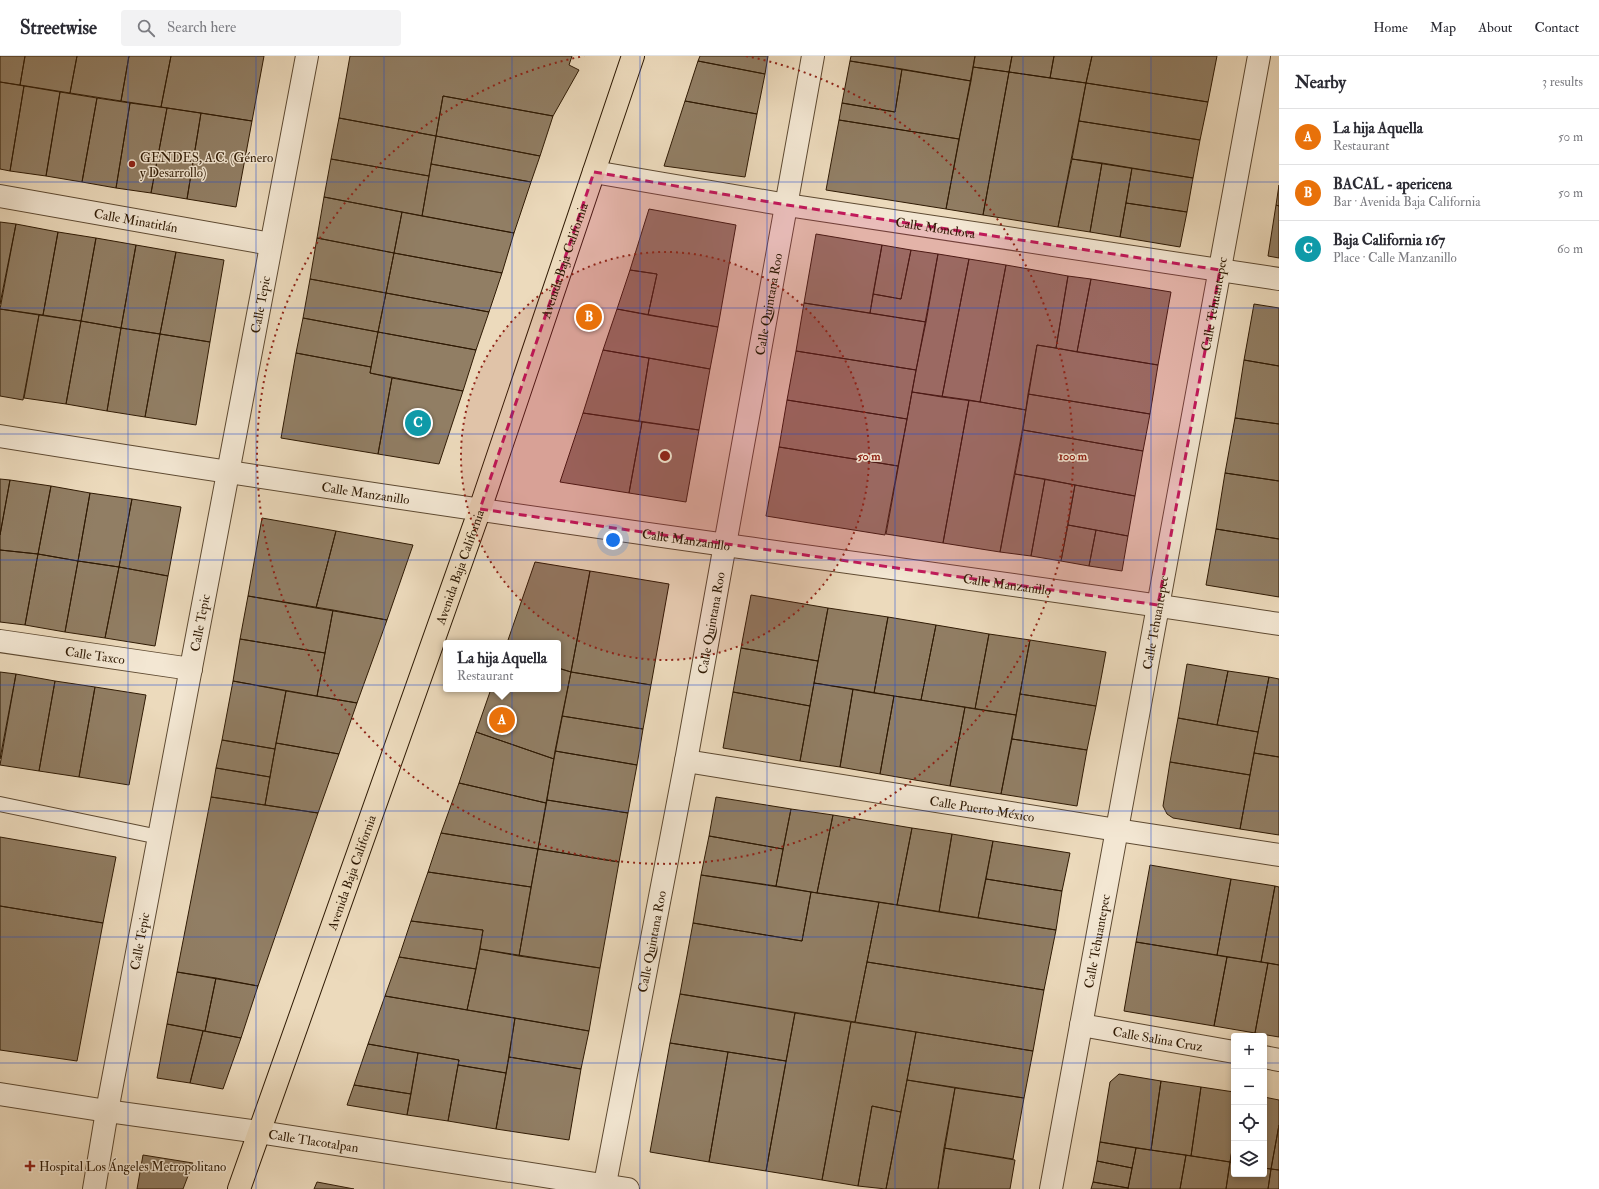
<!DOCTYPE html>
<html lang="en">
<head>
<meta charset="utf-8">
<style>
	body { margin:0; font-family:"IM FELL Double Pica",serif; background:#f2f2f3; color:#2b2b33 }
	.controls { position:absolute; right:12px; bottom:12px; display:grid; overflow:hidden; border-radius:4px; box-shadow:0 2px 6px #0003 }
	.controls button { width:36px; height:36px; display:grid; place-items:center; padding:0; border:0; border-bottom:1px solid #e1e1e2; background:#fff; color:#2b2b33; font:20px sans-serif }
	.you { position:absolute; left:613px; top:484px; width:14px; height:14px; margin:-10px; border:3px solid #fff; border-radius:50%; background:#1a73e8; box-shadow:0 0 0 6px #1a73e833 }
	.badge { display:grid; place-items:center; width:26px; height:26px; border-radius:50%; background:#d93025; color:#fff; font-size:13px; font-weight:700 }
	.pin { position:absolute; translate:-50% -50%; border:2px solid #fff; box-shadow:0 1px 4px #0006 }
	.popup { position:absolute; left:443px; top:584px; width:118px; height:52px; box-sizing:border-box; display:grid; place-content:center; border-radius:4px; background:#fff; filter:drop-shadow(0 1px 3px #0005); font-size:13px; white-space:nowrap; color:#7c7c81 }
	.popup b { font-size:15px; color:#2b2b33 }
	.popup::after { content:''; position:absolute; left:50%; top:100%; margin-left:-8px; border:8px solid transparent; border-top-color:#fff }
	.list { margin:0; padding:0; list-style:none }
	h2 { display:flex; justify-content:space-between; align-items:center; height:52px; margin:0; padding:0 16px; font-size:17px }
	h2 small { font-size:13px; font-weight:400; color:#7c7c81 }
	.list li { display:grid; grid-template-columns:26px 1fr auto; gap:12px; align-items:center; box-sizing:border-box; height:56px; padding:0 16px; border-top:1px solid #e1e1e2 }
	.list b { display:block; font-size:15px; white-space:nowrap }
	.list p { margin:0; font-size:13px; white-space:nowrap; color:#7c7c81 }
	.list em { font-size:13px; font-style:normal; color:#7c7c81 }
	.icon { flex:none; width:22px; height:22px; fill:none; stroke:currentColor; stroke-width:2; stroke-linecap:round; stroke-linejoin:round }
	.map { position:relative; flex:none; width:1279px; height:1133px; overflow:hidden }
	header { display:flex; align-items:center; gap:24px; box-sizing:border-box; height:56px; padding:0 20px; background:#fff; border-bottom:1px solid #e1e1e2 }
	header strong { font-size:19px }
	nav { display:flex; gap:22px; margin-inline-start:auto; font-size:14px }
	.search { width:280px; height:36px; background:#f2f2f3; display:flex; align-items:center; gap:10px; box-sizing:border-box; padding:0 14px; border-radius:4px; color:#7c7c81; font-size:15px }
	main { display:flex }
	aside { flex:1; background:#fff }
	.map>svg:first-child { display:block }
	.building { fill:#917e64; stroke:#2f1a04 }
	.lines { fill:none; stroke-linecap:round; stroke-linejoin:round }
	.lane-casing { stroke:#5e4a32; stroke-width:16 }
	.street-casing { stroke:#5e4a32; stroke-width:24 }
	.primary-casing { stroke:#2f1a04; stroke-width:24 }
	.lane { stroke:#f3e7d3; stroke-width:14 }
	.street { stroke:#f3e7d3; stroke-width:22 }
	.primary { stroke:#ecdabc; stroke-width:22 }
	.marked { fill:#c2185b; fill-opacity:0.2; stroke:#c2185b; stroke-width:3; stroke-dasharray:8 5; stroke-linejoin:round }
	.grid { fill:none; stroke:#1d4ed8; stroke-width:1; stroke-opacity:0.55 }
	.ring { fill:none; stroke:#8f2418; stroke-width:2; stroke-dasharray:2 4 }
	.poi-dot { fill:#8f2418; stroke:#f3e7d3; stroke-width:1.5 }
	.labels { text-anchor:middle; stroke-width:3; stroke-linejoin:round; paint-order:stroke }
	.poi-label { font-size:13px; fill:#2f1a04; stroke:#f3e7d3; text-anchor:start }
	.street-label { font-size:13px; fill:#2f1a04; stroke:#f3e7d3 }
	.centre { fill:#8f2418; stroke:#f3e7d3; stroke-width:2 }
	.ring-label { font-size:12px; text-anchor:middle; font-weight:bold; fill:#8f2418; stroke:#f3e7d3; stroke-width:3; stroke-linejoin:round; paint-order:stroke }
</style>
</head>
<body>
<header>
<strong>Streetwise</strong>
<div class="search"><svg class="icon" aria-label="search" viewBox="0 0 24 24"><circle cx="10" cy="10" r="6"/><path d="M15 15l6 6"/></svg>Search here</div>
<nav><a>Home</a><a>Map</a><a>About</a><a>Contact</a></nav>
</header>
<main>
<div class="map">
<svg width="1279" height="1133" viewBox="0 0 1279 1133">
	<rect width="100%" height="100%" fill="#ecdabc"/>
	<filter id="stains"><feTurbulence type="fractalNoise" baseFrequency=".005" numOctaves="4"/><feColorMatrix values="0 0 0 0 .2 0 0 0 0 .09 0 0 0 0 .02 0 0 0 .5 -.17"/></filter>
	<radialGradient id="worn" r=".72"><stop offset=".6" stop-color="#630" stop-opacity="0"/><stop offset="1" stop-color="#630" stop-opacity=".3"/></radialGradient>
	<path class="building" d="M 0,0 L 25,0 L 20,29 L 0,26 Z
		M 25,0 L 77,0 L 70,37 L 20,29 Z
		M 77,0 L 129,0 L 121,45 L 70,37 Z
		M 129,0 L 171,0 L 161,51 L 121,45 Z
		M 171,0 L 264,0 L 252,65 L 161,51 Z
		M 350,0 L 572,0 L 569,9 L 579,14 L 553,60 L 443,40 L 436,80 L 339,62 Z
		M 700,0 L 768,0 L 765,18 L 698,5 Z
		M 851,0 L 975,0 L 971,25 L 850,5 Z
		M 975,0 L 1012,0 L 1009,16 L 973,11 Z
		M 1012,0 L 1054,0 L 1050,22 L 1009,16 Z
		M 1054,0 L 1092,0 L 1086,27 L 1050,22 Z
		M 1092,0 L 1217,0 L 1208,46 L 1086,27 Z
		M 698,5 L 765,18 L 757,58 L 685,45 Z
		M 850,5 L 902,13 L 895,56 L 842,47 Z
		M 973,11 L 1009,16 L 983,159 L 946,153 Z
		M 902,13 L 971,25 L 959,83 L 839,64 L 842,47 L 895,56 Z
		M 1009,16 L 1086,27 L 1058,171 L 983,159 Z
		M 0,26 L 24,30 L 10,115 L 0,113 Z
		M 1086,27 L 1208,46 L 1200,84 L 1079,65 Z
		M 24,30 L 60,36 L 46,120 L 10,115 Z
		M 60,36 L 97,42 L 82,126 L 46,120 Z
		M 443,40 L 553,60 L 540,100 L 436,80 Z
		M 97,42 L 130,47 L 116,132 L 82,126 Z
		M 685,45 L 757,58 L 745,121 L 664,110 Z
		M 130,47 L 167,52 L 151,137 L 116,132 Z
		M 167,52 L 201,57 L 187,143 L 151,137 Z
		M 201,57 L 252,65 L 236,151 L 187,143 Z
		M 339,62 L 436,80 L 429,120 L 331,103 Z
		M 839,64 L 959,83 L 946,153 L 826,134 Z
		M 1079,65 L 1200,84 L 1193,122 L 1072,103 Z
		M 436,80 L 540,100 L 531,126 L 431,108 Z
		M 331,103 L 429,120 L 422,160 L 324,141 Z
		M 1072,103 L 1102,107 L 1090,176 L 1058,171 Z
		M 1102,107 L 1132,112 L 1120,181 L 1090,176 Z
		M 431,108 L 531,126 L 514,177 L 422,160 Z
		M 1132,112 L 1193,122 L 1187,156 L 1126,147 Z
		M 1279,129 L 1279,150 L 1276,149 Z
		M 324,141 L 402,156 L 394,197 L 317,182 Z
		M 1126,147 L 1187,156 L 1180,191 L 1120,181 Z
		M 1276,149 L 1279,150 L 1279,202 L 1268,200 Z
		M 649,153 L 736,169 L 718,271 L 648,259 L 657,218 L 630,214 Z
		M 402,156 L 514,177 L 502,217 L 394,197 Z
		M 0,166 L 16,168 L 0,248 Z
		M 16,168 L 58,176 L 43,259 L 0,253 Z
		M 58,176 L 96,182 L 81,265 L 43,259 Z
		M 816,178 L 882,189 L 870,257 L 804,247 Z
		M 96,182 L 136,189 L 121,272 L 81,265 Z
		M 317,182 L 394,197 L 386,237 L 310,223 Z
		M 136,189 L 176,196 L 160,278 L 121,272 Z
		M 882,189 L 911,194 L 901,243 L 873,238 Z
		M 911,194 L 938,198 L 926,266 L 870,257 L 873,238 L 901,243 Z
		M 176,196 L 224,204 L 210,286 L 160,278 Z
		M 394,197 L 502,217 L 489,256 L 386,237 Z
		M 938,198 L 969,203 L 942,341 L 912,336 Z
		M 969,203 L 1006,209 L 980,346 L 942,341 Z
		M 1006,209 L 1068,220 L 1056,292 L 1037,289 L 1026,354 L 980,346 Z
		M 630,214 L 657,218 L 648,259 L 617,253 Z
		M 1068,220 L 1091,223 L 1077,296 L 1056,292 Z
		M 310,223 L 386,237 L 378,276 L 303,262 Z
		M 1091,223 L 1171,236 L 1158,309 L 1077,296 Z
		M 386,237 L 489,256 L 476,294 L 378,276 Z
		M 804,247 L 926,266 L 916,314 L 796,295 Z
		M 1254,248 L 1279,252 L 1279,310 L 1244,304 Z
		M 0,253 L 39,259 L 23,344 L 0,340 Z
		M 617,253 L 718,271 L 710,313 L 603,294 Z
		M 39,259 L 81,265 L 66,348 L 24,342 Z
		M 303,262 L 378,276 L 371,311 L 296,297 Z
		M 81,265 L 121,272 L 107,355 L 66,348 Z
		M 121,272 L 160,278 L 145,361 L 107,355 Z
		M 378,276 L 476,294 L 463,335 L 370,317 Z
		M 160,278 L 210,286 L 196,369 L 145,361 Z
		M 1037,289 L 1158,309 L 1150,358 L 1028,338 Z
		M 603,294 L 649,302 L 639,365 L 583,357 Z
		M 796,295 L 916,314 L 907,363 L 787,344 Z
		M 296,297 L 371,311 L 370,317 L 392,322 L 378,398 L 281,382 Z
		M 649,302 L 710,313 L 699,374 L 639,365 Z
		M 1244,304 L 1279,310 L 1279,368 L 1235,362 Z
		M 392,322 L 463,335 L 439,408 L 378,398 Z
		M 912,336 L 969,344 L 943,487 L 886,478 Z
		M 1028,338 L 1150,358 L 1143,395 L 1023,374 Z
		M 787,344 L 907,363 L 898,410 L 779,391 Z
		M 969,344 L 1026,354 L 1000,496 L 943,487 Z
		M 583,357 L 642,366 L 629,437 L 560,426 Z
		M 1235,362 L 1279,368 L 1279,425 L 1225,417 Z
		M 642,366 L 699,374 L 686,446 L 629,437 Z
		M 1023,374 L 1143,395 L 1135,440 L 1015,418 Z
		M 779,391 L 898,410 L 885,479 L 766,460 Z
		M 1225,417 L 1279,425 L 1279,483 L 1216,473 Z
		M 1015,418 L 1045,423 L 1031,500 L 1000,496 Z
		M 0,423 L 10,424 L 0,479 Z
		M 1045,423 L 1075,429 L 1061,505 L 1031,500 Z
		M 10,424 L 51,430 L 38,498 L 0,494 L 0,479 Z
		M 1075,429 L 1135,440 L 1128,480 L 1068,469 Z
		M 51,430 L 90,437 L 78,505 L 38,498 Z
		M 90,437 L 132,443 L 119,511 L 78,505 Z
		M 132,443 L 181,451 L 168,520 L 119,511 Z
		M 262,462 L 336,475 L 316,552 L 248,540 Z
		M 1068,469 L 1096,474 L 1089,510 L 1061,505 Z
		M 1216,473 L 1279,483 L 1279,541 L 1206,529 Z
		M 1096,474 L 1128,480 L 1122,515 L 1089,510 Z
		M 336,475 L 413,489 L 387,564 L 316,552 Z
		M 0,494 L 38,498 L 25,569 L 0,566 Z
		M 38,498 L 78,505 L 65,576 L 25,569 Z
		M 78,505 L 119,511 L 105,582 L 65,576 Z
		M 535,506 L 590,515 L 571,616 L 558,612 L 558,587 L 507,587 Z
		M 119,511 L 168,520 L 155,590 L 105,582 Z
		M 590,515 L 669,528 L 651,629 L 571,616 Z
		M 751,539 L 828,552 L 818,605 L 741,592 Z
		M 248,540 L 333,554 L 325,597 L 240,583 Z
		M 828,552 L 888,561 L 874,637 L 814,627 Z
		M 333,554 L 387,564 L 357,647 L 317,640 Z
		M 888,561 L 936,569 L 921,644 L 874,637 Z
		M 936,569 L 989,578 L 975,653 L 921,644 Z
		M 989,578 L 1030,584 L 1016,659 L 975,653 Z
		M 240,583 L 325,597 L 317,640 L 233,625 Z
		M 1030,584 L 1106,596 L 1096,650 L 1020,638 Z
		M 741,592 L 818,605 L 810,650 L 733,636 Z
		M 1187,608 L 1228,615 L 1217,669 L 1178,662 Z
		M 558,612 L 571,616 L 554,703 L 476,676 L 491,633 L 558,633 Z
		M 1228,615 L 1269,621 L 1258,676 L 1217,669 Z
		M 0,616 L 16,618 L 0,703 Z
		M 571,616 L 651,629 L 643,673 L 562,660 Z
		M 16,618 L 55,625 L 39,715 L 0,709 Z
		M 1269,621 L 1279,623 L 1279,701 L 1254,697 Z
		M 55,625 L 95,631 L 79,721 L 39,715 Z
		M 233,625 L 286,635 L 275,693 L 222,684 Z
		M 814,627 L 853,633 L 840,711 L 800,705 Z
		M 95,631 L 146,639 L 129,729 L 79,721 Z
		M 853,633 L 894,640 L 880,718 L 840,711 Z
		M 286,635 L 357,647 L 339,698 L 276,687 Z
		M 733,636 L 810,650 L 800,705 L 723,692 Z
		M 1020,638 L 1096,650 L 1087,694 L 1012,683 Z
		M 894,640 L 965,651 L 950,730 L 880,718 Z
		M 965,651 L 1016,659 L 1001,738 L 950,730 Z
		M 562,660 L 643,673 L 637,709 L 555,695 Z
		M 1178,662 L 1258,676 L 1250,719 L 1170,706 Z
		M 476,676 L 554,703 L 546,747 L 459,727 Z
		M 1012,683 L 1087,694 L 1077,750 L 1001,738 Z
		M 222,684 L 275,693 L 270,721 L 216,712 Z
		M 276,687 L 339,698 L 318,757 L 265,749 Z
		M 555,695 L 637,709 L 628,757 L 547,744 Z
		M 1254,697 L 1279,701 L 1279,779 L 1240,773 Z
		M 1170,706 L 1250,719 L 1240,773 L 1173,762 L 1167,758 L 1163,750 Z
		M 216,712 L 270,721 L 265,749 L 211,741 Z
		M 459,727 L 546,747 L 538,793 L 441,777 Z
		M 211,741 L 318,757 L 258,930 L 177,916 Z
		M 716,741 L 791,753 L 783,793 L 709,780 Z
		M 547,744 L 628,757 L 619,806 L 538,793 Z
		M 791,753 L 833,759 L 817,837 L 776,830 Z
		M 833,759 L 912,772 L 897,849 L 817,837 Z
		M 912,772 L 952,778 L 939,856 L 897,849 Z
		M 441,777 L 538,793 L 531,831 L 428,816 Z
		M 952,778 L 993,785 L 978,862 L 939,856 Z
		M 709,780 L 783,793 L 776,830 L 701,819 Z
		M 0,781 L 116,801 L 103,867 L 0,850 Z
		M 993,785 L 1070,797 L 1062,835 L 986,823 Z
		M 538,793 L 619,806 L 600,912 L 519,900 Z
		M 1150,809 L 1231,823 L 1217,899 L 1136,886 Z
		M 428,816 L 531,831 L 519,900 L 480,893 L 483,874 L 411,865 Z
		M 701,819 L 811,836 L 802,885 L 693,867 Z
		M 986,823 L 1062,835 L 1056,874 L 978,862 Z
		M 1231,823 L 1275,830 L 1261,906 L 1217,899 Z
		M 1275,830 L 1279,831 L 1279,909 L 1261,906 Z
		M 811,836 L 879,846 L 855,966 L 680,938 L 693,867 L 802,885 Z
		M 879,846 L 1056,874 L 1044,934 L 867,906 Z
		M 0,850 L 103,867 L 77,1005 L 0,994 Z
		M 411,865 L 483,874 L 476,913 L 399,901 Z
		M 1136,886 L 1227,901 L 1214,970 L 1124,955 Z
		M 480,893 L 600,912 L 589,975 L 467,954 Z
		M 399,901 L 476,913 L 467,954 L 385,940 Z
		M 1227,901 L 1268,907 L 1255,977 L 1214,970 Z
		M 867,906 L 1044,934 L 1033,995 L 855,966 Z
		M 1268,907 L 1279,909 L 1279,981 L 1255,977 Z
		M 177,916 L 216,922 L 205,975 L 167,968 Z
		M 216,922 L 258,930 L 241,982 L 205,975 Z
		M 680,938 L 795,957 L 786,1005 L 670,987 Z
		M 385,940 L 515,962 L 506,1017 L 458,1009 L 459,1004 L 368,988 Z
		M 795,957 L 851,966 L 822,1124 L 766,1115 Z
		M 515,962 L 589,975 L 581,1013 L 509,1001 Z
		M 851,966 L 916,976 L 901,1056 L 872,1050 L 858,1130 L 822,1124 Z
		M 167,968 L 203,975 L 190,1027 L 157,1022 Z
		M 203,975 L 241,982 L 223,1033 L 190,1027 Z
		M 916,976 L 1033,995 L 1024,1042 L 907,1024 Z
		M 670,987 L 728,996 L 709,1106 L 650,1096 Z
		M 368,988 L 418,997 L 411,1038 L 354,1029 Z
		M 728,996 L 786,1005 L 766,1115 L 709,1106 Z
		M 418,997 L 459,1004 L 448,1065 L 407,1059 Z
		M 509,1001 L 581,1013 L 569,1084 L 496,1073 Z
		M 458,1009 L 506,1017 L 496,1073 L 448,1065 Z
		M 1119,1018 L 1161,1025 L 1151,1094 L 1100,1086 L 1110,1026 Z
		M 907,1024 L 955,1032 L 938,1133 L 886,1133 Z
		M 1161,1025 L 1201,1031 L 1191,1100 L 1151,1094 Z
		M 354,1029 L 411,1038 L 407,1059 L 347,1049 Z
		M 1201,1031 L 1234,1036 L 1234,1082 L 1230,1106 L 1191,1100 Z
		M 955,1032 L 1024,1042 L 1013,1103 L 944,1092 Z
		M 1264,1041 L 1279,1044 L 1279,1069 L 1271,1113 L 1264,1112 Z
		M 872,1050 L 901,1056 L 886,1133 L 858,1130 Z
		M 1279,1069 L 1279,1114 L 1271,1113 Z
		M 1234,1082 L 1234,1107 L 1230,1106 Z
		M 1100,1086 L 1136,1092 L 1132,1112 L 1097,1105 Z
		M 944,1092 L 1015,1104 L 1010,1133 L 938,1133 Z
		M 1136,1092 L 1186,1099 L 1180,1133 L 1128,1133 Z
		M 143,1099 L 193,1107 L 183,1133 L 137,1133 Z
		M 1186,1099 L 1230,1106 L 1226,1133 L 1180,1133 Z
		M 1097,1105 L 1132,1112 L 1128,1132 L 1093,1126 Z
		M 1230,1106 L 1234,1107 L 1234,1118 L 1264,1118 L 1264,1112 L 1271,1113 L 1268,1133 L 1226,1133 Z
		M 1271,1113 L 1279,1114 L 1279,1133 L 1268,1133 Z
		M 317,1126 L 354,1133 L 314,1133 Z
		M 1093,1126 L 1128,1132 L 1128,1133 L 1091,1133 Z"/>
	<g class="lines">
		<g class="lane-casing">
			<path id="lane" d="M 0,748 L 159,781"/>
		</g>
		<g class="street-casing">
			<g id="street">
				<path id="s1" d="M 594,116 L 787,149 L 1279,223"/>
				<path id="s2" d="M 0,140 L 271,188"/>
				<path id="s3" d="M 0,380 C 242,419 484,455 726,489 C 910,515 1095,539 1279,568"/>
				<path id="s4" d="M 0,585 L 191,613"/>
				<path id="s5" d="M 686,705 L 1117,774 L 1279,799"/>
				<path id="s6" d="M 1081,969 L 1234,996"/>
				<path d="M 1264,1001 L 1279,1004"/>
				<path id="s7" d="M 0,1038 L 107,1055 L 259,1076 L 628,1133"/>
				<path id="s8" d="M 94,1133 L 107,1055 L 307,0"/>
				<path id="s9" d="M 604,1133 L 686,705 L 813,0"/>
				<path id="s10" d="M 1051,1133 L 1259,0"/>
			</g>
		</g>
		<g class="primary-casing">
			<g id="primary">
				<path id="s11" d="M 239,1133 L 480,453 L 633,0"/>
			</g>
		</g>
		<use href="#lane" class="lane"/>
		<use href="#street" class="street"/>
		<use href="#primary" class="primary"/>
	</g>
	<path class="marked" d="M 594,116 L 787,149 L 1220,214 L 1158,549 L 480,453 Z"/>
	<path class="grid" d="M 128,0 L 128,1133M 256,0 L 256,1133M 384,0 L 384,1133M 512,0 L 512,1133M 640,0 L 640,1133M 767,0 L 767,1133M 895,0 L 895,1133M 1023,0 L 1023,1133M 1151,0 L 1151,1133M 0,126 L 1279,126M 0,252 L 1279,252M 0,378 L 1279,378M 0,504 L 1279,504M 0,629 L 1279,629M 0,755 L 1279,755M 0,881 L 1279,881M 0,1007 L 1234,1007M 1264,1007 L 1279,1007"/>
	<circle cx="665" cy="400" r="204" fill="#8f2418" fill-opacity=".12"/>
	<g class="ring">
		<circle cx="665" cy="400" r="204"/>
		<path d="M746 0A408 408 0 1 1 584 0"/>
	</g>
	<g class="poi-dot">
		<circle cx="132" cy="108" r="4"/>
		<path d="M28 1104h4v4h4v4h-4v4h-4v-4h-4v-4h4z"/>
	</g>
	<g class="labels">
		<g class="poi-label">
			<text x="140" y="106">GENDES, A.C. (Género<tspan x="140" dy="15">y Desarrollo)</tspan></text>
			<text x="39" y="1115">Hospital Los Ángeles Metropolitano</text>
		</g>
		<g class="street-label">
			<text dy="5" stroke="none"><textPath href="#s2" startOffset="138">Calle Minatitlán</textPath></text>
			<text dy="5" stroke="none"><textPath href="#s1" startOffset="346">Calle Monclova</textPath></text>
			<text dy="5" stroke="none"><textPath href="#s11" startOffset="984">Avenida Baja California</textPath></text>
			<text dy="5" stroke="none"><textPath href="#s8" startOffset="900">Calle Tepic</textPath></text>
			<text dy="5" stroke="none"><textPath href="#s9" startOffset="900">Calle Quintana Roo</textPath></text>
			<text dy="5" stroke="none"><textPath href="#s10" startOffset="900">Calle Tehuantepec</textPath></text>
			<text dy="5" stroke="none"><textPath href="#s3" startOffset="370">Calle Manzanillo</textPath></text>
			<text dy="5" stroke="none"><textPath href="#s3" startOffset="694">Calle Manzanillo</textPath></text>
			<text dy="5" stroke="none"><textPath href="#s11" startOffset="660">Avenida Baja California</textPath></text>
			<text dy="5" stroke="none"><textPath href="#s3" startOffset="1018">Calle Manzanillo</textPath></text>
			<text dy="5" stroke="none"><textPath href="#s8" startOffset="576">Calle Tepic</textPath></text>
			<text dy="5" stroke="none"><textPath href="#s10" startOffset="576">Calle Tehuantepec</textPath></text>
			<text dy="5" stroke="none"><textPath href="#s9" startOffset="576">Calle Quintana Roo</textPath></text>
			<text dy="5" stroke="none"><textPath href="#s4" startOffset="96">Calle Taxco</textPath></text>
			<text dy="5" stroke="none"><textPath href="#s5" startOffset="300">Calle Puerto México</textPath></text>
			<text dy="5" stroke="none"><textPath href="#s11" startOffset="336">Avenida Baja California</textPath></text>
			<text dy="5" stroke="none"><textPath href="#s8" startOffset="252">Calle Tepic</textPath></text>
			<text dy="5" stroke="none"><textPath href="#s9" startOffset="252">Calle Quintana Roo</textPath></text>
			<text dy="5" stroke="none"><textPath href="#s10" startOffset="252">Calle Tehuantepec</textPath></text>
			<text dy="5" stroke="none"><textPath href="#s6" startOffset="78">Calle Salina Cruz</textPath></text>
			<text dy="5" stroke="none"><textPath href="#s7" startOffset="317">Calle Tlacotalpan</textPath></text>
		</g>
	</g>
	<circle cx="665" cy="400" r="6" class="centre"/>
	<g class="ring-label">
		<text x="869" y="404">50 m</text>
		<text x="1073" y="404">100 m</text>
	</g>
	<rect width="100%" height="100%" filter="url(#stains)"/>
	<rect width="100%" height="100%" fill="url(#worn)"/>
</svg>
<div class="controls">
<button>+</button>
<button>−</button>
<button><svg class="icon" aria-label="locate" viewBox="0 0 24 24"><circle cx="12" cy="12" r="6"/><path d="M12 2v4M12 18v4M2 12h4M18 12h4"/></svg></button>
<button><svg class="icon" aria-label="layers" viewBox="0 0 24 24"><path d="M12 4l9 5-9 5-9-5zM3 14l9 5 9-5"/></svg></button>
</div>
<div class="you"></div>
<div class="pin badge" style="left:502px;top:664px;background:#e8710a">A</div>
<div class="popup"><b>La hija Aquella</b>Restaurant</div>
<div class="pin badge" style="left:589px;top:261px;background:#e8710a">B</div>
<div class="pin badge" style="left:418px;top:367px;background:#0f9aa8">C</div>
</div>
<aside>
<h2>Nearby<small>3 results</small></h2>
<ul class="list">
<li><span class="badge" style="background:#e8710a">A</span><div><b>La hija Aquella</b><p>Restaurant</p></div><em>50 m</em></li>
<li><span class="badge" style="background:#e8710a">B</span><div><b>BACAL - apericena</b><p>Bar · Avenida Baja California</p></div><em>50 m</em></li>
<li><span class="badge" style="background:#0f9aa8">C</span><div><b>Baja California 167</b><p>Place · Calle Manzanillo</p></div><em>60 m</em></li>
</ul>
</aside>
</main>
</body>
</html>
